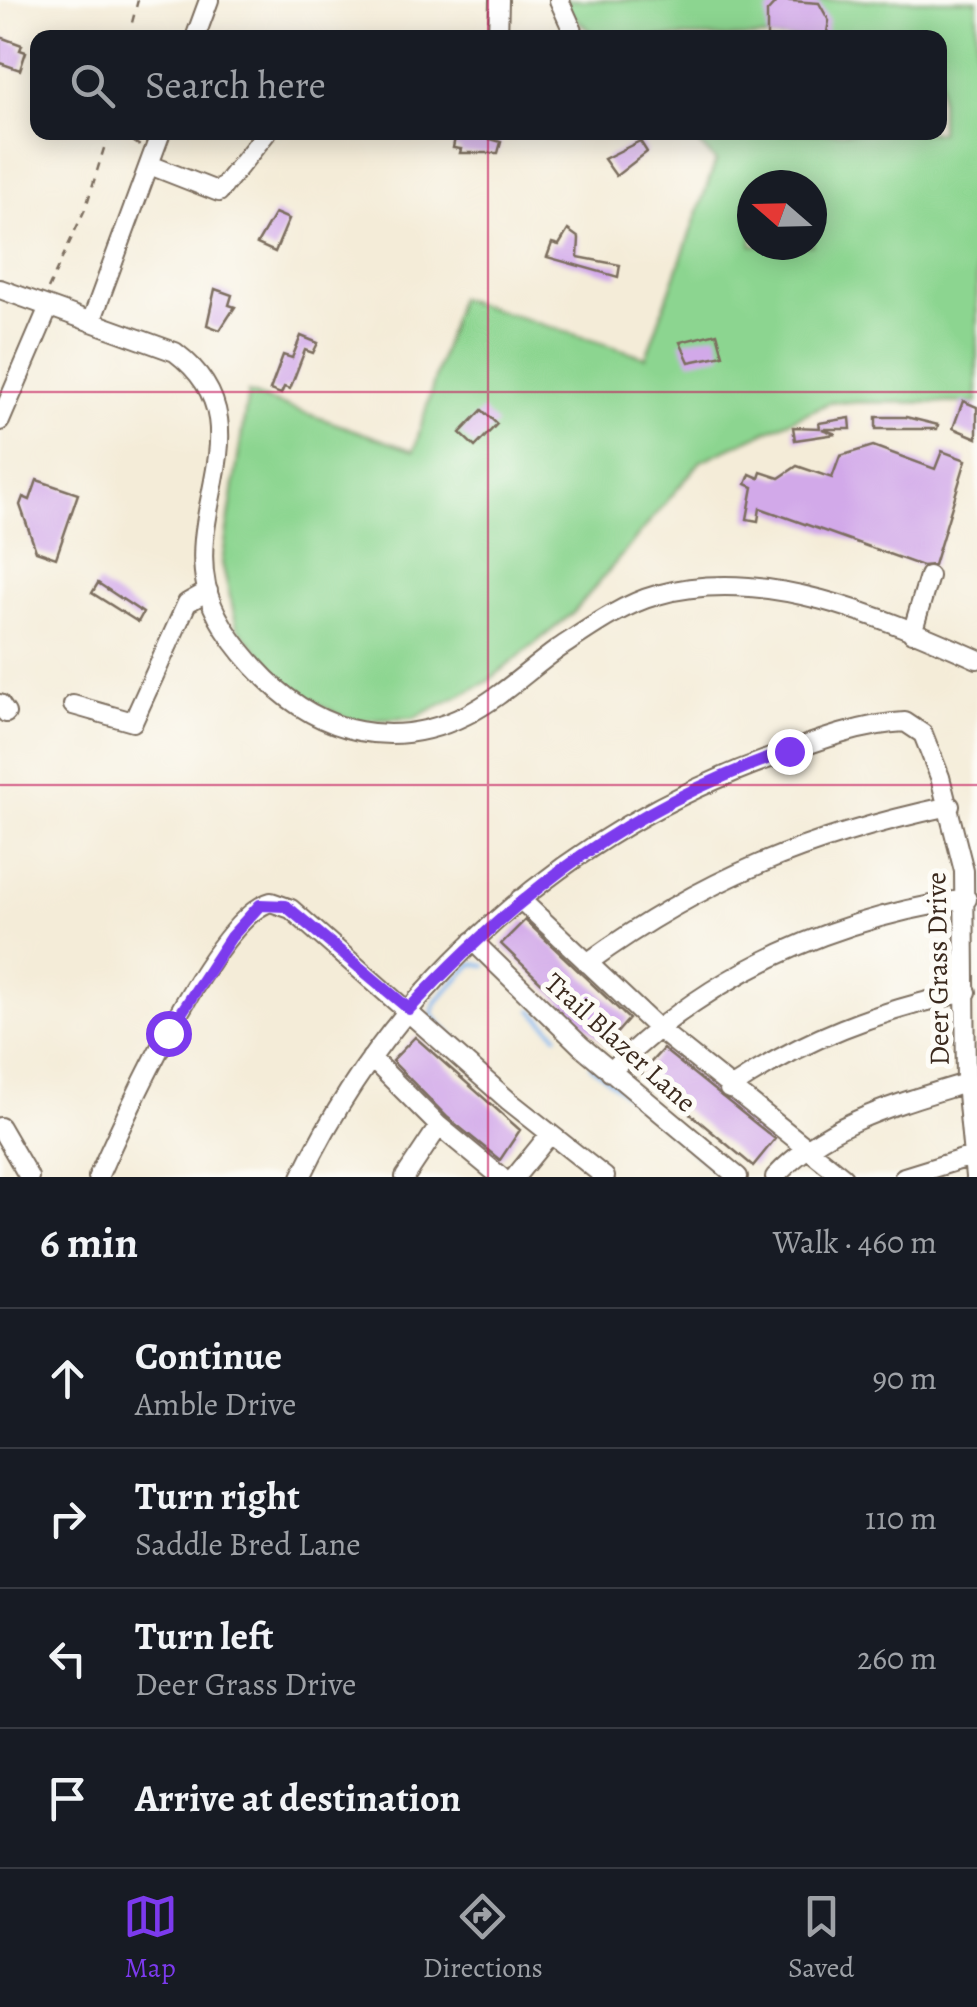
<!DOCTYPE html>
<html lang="en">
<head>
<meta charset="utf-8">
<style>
	body { margin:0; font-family:Alegreya,serif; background:#242831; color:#f1f3f6 }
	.compass { position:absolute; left:737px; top:170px; width:90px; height:90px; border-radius:50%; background:#171b24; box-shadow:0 5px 25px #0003; rotate:290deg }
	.stop { position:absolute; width:30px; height:30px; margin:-22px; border:8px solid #7c3aed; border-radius:50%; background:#fff }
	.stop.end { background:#7c3aed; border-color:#fff; box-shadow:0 2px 10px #0008 }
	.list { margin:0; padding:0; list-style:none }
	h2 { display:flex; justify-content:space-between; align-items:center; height:130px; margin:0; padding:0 40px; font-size:42px }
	h2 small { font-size:32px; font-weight:400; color:#9ea1a6 }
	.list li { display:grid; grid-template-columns:65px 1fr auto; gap:30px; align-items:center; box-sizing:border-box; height:140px; padding:0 40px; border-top:2px solid #363941 }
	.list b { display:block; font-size:38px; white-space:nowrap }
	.list p { margin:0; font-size:32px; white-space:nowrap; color:#9ea1a6 }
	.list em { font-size:32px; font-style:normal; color:#9ea1a6 }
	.icon { flex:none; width:55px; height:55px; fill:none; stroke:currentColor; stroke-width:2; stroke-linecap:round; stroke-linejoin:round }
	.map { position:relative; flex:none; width:977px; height:1177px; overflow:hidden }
	.search { position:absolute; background:#171b24; box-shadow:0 5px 25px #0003; left:30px; right:30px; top:30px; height:110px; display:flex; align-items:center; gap:25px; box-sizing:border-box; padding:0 35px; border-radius:20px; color:#9ea1a6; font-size:38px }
	.sheet { height:690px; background:#171b24 }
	nav { display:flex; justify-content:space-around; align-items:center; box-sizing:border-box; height:140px; border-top:2px solid #363941; background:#171b24; font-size:28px; color:#9ea1a6 }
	nav a { display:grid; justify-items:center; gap:5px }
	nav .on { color:#7c3aed }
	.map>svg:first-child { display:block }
	.green { fill:#8cd590; stroke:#648057; stroke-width:2.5; fill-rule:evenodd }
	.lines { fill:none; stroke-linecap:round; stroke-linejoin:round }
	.stream { stroke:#80b6ef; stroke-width:4 }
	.building { fill:#d2a9e9 }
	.minor-casing { stroke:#7c6e5f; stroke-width:22 }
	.path { stroke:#7c6e5f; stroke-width:2.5; stroke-dasharray:8 8; stroke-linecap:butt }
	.minor { stroke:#fff; stroke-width:18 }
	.route { stroke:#7c3aed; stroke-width:12 }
	.grid { fill:none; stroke:#c2185b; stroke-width:2.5; stroke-opacity:0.55 }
	.labels { text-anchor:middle; stroke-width:10; stroke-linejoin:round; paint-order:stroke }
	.street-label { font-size:28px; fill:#3b2a1e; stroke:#fdfcf7 }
</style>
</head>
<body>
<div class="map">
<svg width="977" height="1177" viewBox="0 0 977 1177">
	<rect width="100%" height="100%" fill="#fdfcf7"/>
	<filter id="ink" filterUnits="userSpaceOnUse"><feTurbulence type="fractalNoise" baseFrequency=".01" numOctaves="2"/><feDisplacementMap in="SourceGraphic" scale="20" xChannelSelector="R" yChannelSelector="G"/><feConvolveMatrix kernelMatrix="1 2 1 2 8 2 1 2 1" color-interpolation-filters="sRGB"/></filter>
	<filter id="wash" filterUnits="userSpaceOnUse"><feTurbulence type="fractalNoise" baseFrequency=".0048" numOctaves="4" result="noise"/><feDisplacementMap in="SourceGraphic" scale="40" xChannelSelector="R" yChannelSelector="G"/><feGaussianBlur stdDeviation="2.25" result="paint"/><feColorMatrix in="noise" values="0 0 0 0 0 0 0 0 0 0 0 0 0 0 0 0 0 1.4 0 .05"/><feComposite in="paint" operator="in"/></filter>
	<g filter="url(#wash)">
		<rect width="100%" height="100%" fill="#f4ecd8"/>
		<path class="green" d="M 556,0 L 977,0 L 977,403 L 831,402 L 701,461 L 573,613 L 487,682 L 414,718 L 352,721 L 293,691 L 237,627 L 222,563 L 248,393 L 414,451 L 458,298 L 646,357 L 716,161 L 688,133 L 940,132 L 940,38 L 596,37 ZM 752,185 L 812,185 L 812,245 L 752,245 Z"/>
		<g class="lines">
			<path class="stream" d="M 532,1010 L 557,1035
				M 474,1059 L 432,1015 L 436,1002 L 472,964 L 485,965
				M 590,1065 L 724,1177"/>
		</g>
		<g id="blocks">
			<path class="building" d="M 778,0 L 819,3 L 829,21 L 826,38 L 767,38 L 767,12 Z
				M 0,37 L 22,45 L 20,50 L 26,52 L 20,70 L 0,63 Z
				M 456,132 L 485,132 L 484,137 L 501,142 L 498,153 L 460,153 L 461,149 L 453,148 Z
				M 640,141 L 647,152 L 616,176 L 604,159 Z
				M 275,213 L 289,219 L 275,252 L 257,244 Z
				M 568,230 L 579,238 L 578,257 L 620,265 L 618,277 L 547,257 L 552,243 L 559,245 Z
				M 215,289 L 232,295 L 229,305 L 235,307 L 220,330 L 207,325 Z
				M 717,333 L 723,355 L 689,362 L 680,342 Z
				M 301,336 L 318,343 L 313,353 L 305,350 L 290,389 L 284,387 L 281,394 L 270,390 L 283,355 L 292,358 Z
				M 963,401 L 977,407 L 977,438 L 953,428 Z
				M 482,410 L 497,424 L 475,447 L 460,433 Z
				M 876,417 L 906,417 L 938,425 L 937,429 L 876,429 Z
				M 850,418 L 851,429 L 822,429 L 836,434 L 795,440 L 793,427 L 820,428 L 819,423 Z
				M 873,446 L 935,469 L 942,451 L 966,460 L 934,565 L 922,566 L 760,508 L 758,521 L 747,519 L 753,487 L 746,484 L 750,474 L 759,478 L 761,472 L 779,478 L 797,466 L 832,478 L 840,456 Z
				M 37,480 L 78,494 L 56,558 L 36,551 L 20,505 L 23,497 L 30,500 Z
				M 98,583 L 143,613 L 138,622 L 92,593 Z
				M 525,920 L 629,1019 L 606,1045 L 501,944 Z
				M 415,1037 L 520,1130 L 500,1160 L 447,1117 L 392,1061 Z
				M 663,1049 L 775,1139 L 753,1166 L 641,1073 Z"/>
		</g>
	</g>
	<g filter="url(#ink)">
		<use href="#blocks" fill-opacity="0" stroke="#7c6e5f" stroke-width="2.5"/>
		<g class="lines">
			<g class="minor-casing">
				<path id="minor" d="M 559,0 L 576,38
					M 195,38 L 209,0
					M 498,38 L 499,0
					M 150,165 L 219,192 L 267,132
					M 0,289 L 175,352 C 264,419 188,501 206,585 C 213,620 242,655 266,679 C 322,734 394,751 466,715 C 500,698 527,671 558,649 C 588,629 623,604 657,595 C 764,565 880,616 977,659
					M 91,322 L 161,132
					M 0,421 L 48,309
					M 912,633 L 929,576
					M 0,704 L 6,713
					M 73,705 L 133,722 L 187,603 L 208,591
					M 520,899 L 656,1027 L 843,1177
					M 473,941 L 581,1046 L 738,1177
					M 587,963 C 704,878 810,836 950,806
					M 371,1058 L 439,1126 L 501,1177
					M 610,1072 C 709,974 829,919 967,899
					M 729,1089 C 803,1039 879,1010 967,992
					M 0,1127 L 29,1177
					M 98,1177 C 123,1121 215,916 271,902 L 291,909 L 509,1101 L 605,1177
					M 301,1177 C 395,981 569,830 773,757 C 814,742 861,724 905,722 L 923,734 L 940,777 L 964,871 L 966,1083 L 975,1177
					M 405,1177 L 439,1126
					M 515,1177 L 550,1134
					M 775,1177 C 826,1122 897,1104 966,1083
					M 904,1177 L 972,1156"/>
			</g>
			<path class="path" d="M 128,38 L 138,0
				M 120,132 L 140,146
				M 48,289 L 86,207 L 109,132"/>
			<use href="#minor" class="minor"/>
		</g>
	</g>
	<g class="lines" filter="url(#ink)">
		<path class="route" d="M 168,1033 L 231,937 L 260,905 L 286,906 L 409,1009 C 521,889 632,805 789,751"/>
	</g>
	<path class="grid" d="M 488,0 L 488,38M 488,132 L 488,1177M 0,392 L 977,392M 0,785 L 977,785"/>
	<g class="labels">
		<g class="street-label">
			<text transform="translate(937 969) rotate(-91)" y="10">Deer Grass Drive</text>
			<text transform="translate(621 1042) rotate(42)" y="10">Trail Blazer Lane</text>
		</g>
	</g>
</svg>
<svg class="compass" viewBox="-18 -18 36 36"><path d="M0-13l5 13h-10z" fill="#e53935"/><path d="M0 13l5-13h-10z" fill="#9ea1a6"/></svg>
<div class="stop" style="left:168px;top:1033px"></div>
<div class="stop end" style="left:789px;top:751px"></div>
<div class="search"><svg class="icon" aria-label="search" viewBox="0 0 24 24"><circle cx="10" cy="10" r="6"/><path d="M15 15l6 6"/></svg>Search here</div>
</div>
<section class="sheet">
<h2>6 min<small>Walk · 460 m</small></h2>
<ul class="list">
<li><svg class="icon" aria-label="ahead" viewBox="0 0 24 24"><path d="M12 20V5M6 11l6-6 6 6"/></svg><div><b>Continue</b><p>Amble Drive</p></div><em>90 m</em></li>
<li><svg class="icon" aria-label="right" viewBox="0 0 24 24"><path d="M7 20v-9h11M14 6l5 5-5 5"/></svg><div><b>Turn right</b><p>Saddle Bred Lane</p></div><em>110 m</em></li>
<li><svg class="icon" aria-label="left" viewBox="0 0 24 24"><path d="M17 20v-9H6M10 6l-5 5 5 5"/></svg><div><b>Turn left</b><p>Deer Grass Drive</p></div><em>260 m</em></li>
<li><svg class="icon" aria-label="arrive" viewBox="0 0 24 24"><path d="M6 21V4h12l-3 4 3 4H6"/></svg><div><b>Arrive at destination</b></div></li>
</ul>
</section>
<nav>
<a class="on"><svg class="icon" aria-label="map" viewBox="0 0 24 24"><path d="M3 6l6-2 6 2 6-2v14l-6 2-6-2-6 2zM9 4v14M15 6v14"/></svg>Map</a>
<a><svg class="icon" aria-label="directions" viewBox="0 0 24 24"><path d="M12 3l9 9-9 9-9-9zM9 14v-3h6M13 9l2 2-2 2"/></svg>Directions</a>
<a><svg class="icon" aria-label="saved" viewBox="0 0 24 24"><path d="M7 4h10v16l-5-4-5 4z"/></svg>Saved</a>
</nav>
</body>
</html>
